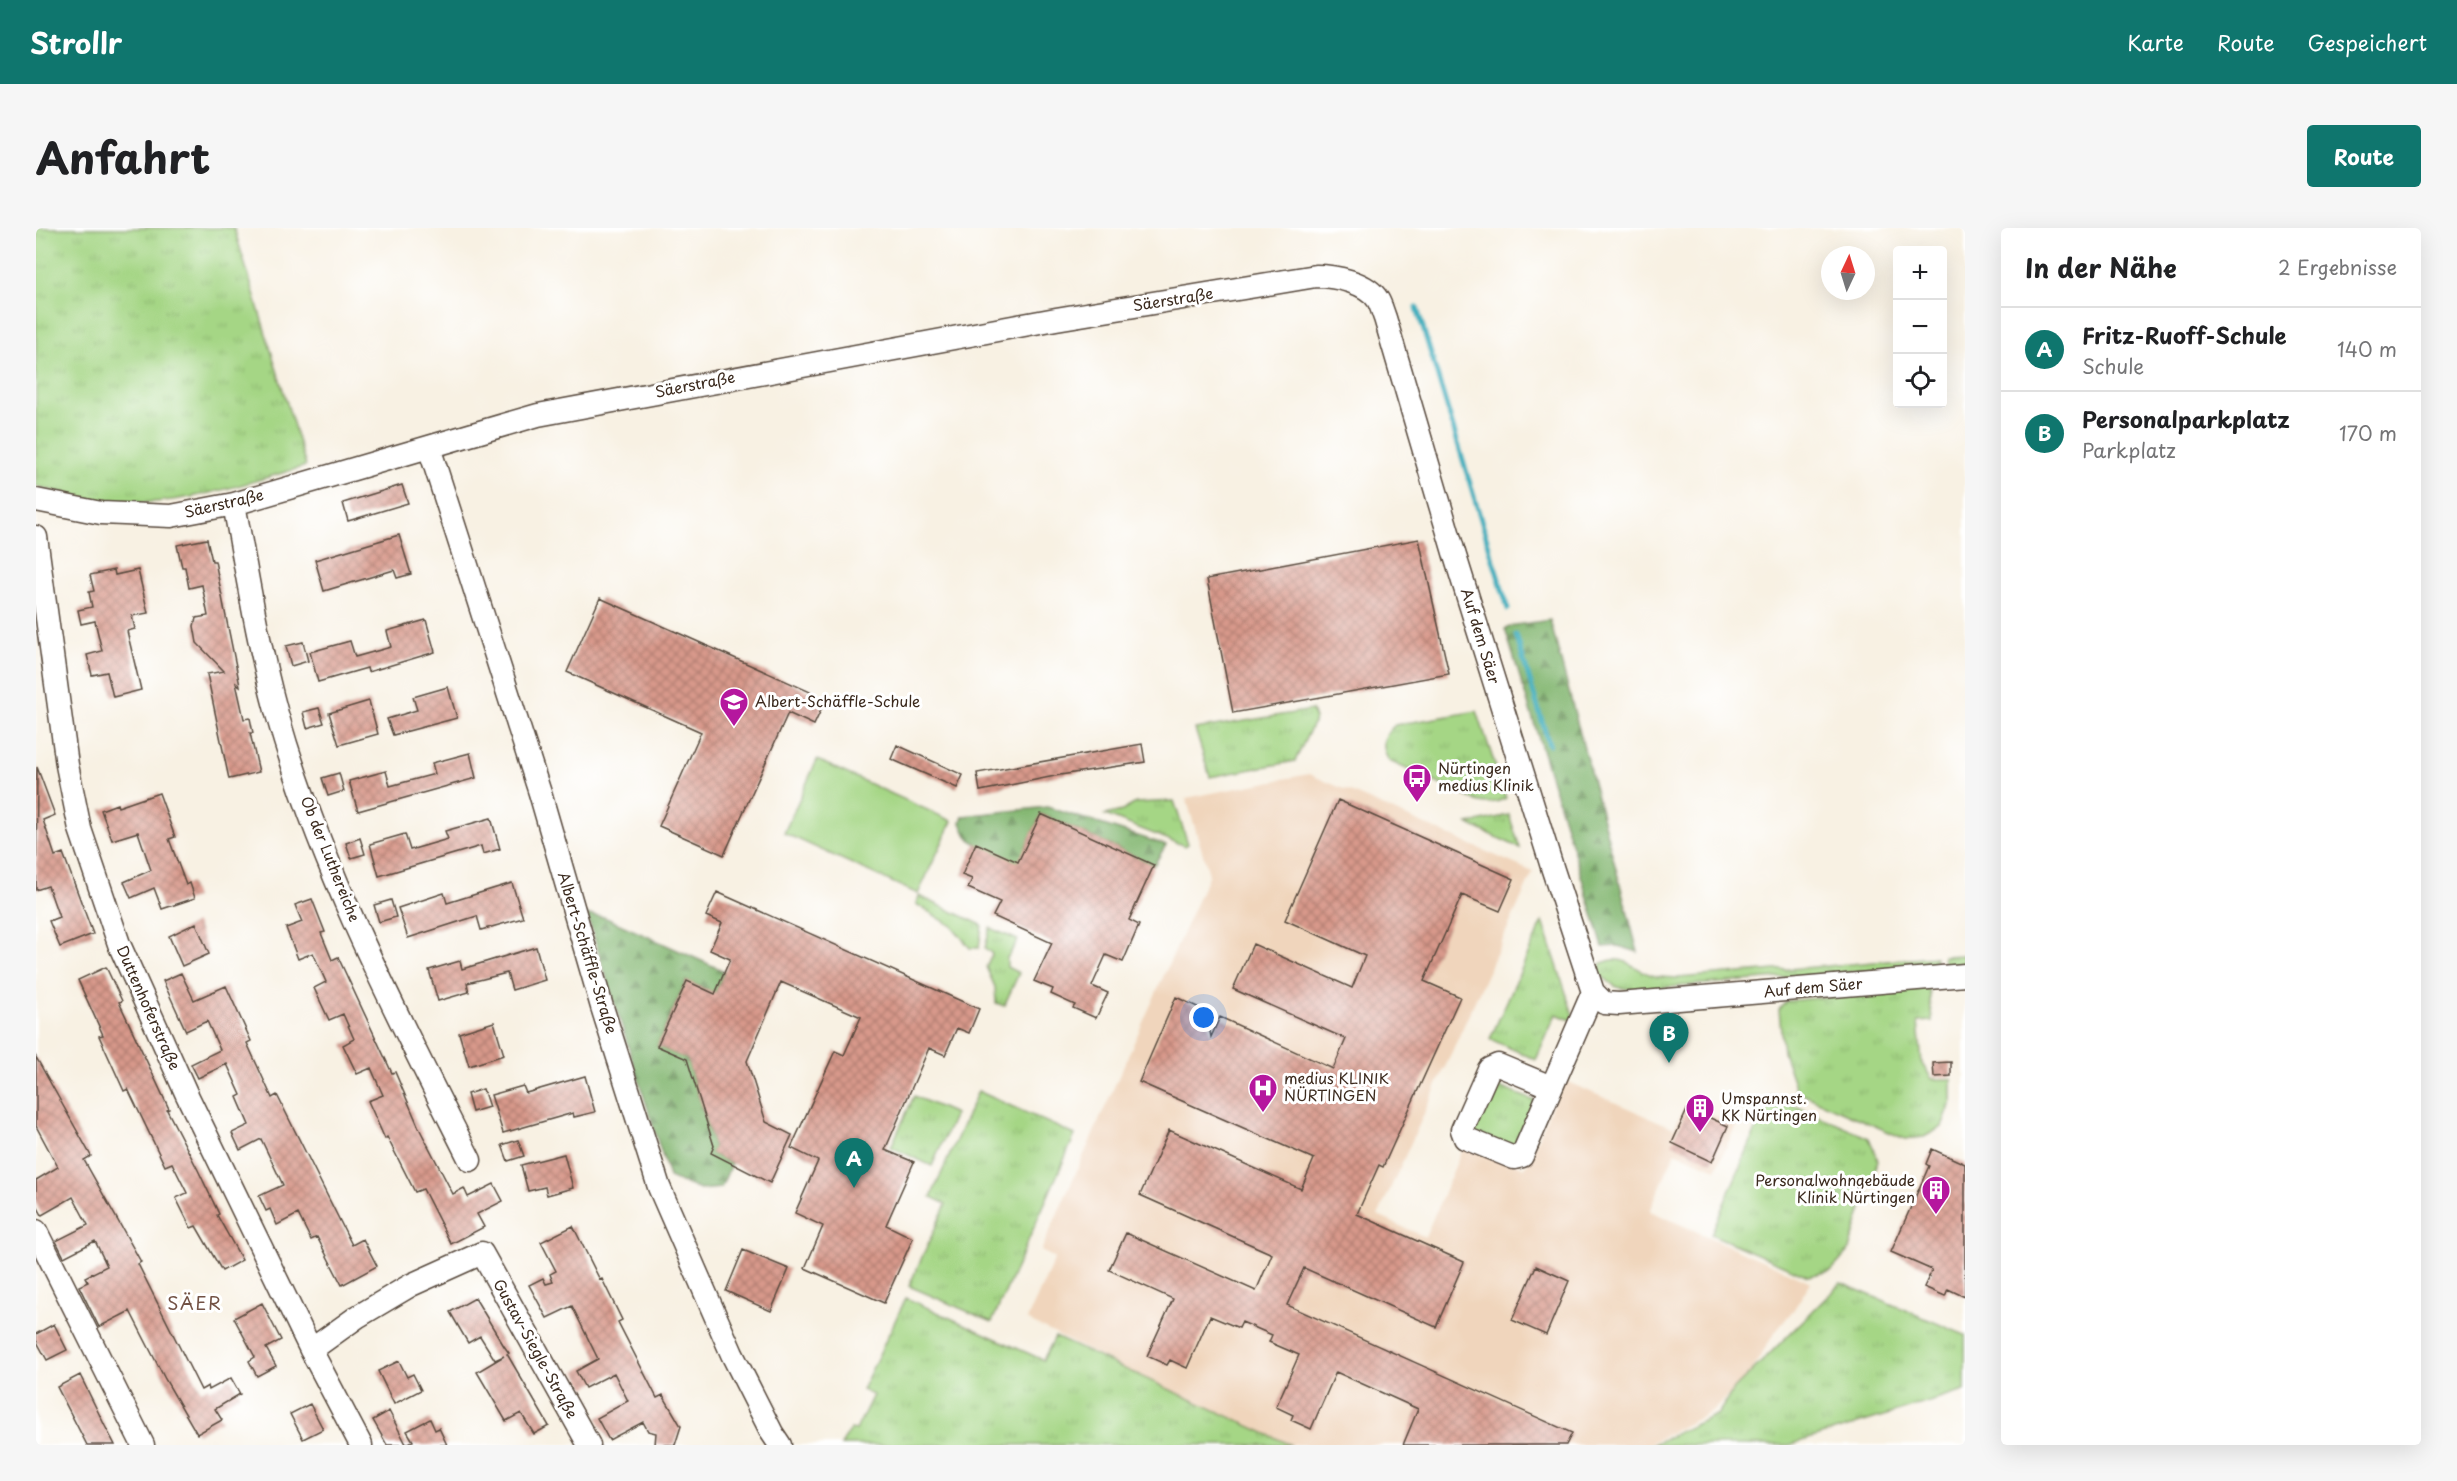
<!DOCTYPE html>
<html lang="de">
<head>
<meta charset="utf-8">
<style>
	body { margin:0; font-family:"Playpen Sans",sans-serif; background:#f6f6f6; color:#202124 }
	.controls { position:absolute; right:18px; top:18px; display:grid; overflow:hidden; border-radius:6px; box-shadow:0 6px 24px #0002 }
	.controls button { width:54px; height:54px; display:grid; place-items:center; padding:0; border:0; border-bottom:2px solid #e0e0e0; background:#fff; color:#202124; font:30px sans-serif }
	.compass { position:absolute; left:1785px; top:18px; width:54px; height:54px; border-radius:50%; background:#fff; box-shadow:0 6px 24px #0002; rotate:4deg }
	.you { position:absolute; left:1168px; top:790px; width:21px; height:21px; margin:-15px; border:4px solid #fff; border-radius:50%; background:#1a73e8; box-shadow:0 0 0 9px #1a73e833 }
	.badge { display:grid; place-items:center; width:39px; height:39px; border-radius:50%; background:#0f766e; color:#fff; font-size:20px; font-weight:700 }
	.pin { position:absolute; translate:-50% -50px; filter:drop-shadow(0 2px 3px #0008) }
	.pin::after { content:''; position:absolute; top:32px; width:21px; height:18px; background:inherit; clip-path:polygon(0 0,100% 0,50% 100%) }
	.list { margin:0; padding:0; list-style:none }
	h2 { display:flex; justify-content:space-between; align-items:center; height:78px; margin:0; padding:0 24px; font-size:26px }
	h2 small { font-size:20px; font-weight:400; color:#757577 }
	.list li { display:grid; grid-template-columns:39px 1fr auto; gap:18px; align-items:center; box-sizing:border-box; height:84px; padding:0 24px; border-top:2px solid #e0e0e0 }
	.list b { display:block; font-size:22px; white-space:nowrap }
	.list p { margin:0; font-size:20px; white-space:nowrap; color:#757577 }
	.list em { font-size:20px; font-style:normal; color:#757577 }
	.icon { flex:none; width:33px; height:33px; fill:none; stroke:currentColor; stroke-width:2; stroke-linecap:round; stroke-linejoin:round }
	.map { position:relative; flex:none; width:1929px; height:1217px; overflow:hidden; border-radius:6px }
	header { display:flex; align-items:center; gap:36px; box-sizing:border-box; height:84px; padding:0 30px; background:#0f766e; color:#fff }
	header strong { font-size:28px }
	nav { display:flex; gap:33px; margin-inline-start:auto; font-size:21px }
	.intro { display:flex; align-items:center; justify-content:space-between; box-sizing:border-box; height:144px; padding:0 36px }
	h1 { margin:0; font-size:42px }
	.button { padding:15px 27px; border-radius:6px; background:#0f766e; color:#fff; font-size:21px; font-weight:700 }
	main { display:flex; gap:36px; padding:0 36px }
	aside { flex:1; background:#fff; border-radius:6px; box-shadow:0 6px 24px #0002 }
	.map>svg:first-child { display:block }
	.built { fill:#f0d5bc }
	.grass { fill:url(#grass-tufts); stroke:#708052; stroke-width:1.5 }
	.forest { fill:url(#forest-firs); stroke:#607048; stroke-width:1.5 }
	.garden { fill:#a5d685; stroke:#708052; stroke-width:1.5 }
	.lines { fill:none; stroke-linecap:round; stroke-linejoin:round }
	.stream { stroke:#41afbe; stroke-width:5 }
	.building { fill:url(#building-cross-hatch) }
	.minor-casing { stroke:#57483c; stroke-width:25 }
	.minor { stroke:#fff; stroke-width:22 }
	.labels { text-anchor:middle; stroke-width:6; stroke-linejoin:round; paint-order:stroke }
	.street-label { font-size:15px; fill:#3b2a1e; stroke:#fff }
	.poi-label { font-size:15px; fill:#3b2a1e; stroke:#fff; text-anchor:start }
	.quarter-label { font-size:18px; letter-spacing:1.5px; fill:#725144; stroke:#fff }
</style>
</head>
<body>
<header>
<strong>Strollr</strong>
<nav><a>Karte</a><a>Route</a><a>Gespeichert</a></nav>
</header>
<div class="intro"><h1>Anfahrt</h1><a class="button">Route</a></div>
<main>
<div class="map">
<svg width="1929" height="1217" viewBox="0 0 1929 1217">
	<defs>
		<pattern id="grass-tufts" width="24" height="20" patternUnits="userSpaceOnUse" patternTransform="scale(1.5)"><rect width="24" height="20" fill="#a5d685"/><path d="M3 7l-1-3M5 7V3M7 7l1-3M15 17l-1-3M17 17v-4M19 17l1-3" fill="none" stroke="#8fb872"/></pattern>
		<pattern id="forest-firs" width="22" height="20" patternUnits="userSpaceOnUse" patternTransform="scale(1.5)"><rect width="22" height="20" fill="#84b772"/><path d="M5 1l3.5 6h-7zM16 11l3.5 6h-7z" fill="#6d955d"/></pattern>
		<pattern id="building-cross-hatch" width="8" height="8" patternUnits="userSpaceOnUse" patternTransform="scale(1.5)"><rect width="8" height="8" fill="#d8998b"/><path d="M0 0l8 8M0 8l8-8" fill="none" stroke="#b07d71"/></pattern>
	</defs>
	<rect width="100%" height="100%" fill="#fff"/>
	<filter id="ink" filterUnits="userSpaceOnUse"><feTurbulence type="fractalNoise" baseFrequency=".0167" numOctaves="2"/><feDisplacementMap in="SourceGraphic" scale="12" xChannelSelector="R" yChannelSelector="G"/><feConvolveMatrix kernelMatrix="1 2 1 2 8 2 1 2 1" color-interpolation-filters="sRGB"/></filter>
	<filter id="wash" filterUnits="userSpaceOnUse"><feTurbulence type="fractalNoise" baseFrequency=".008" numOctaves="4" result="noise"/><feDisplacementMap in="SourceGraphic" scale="24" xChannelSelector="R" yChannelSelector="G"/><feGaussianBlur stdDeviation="1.35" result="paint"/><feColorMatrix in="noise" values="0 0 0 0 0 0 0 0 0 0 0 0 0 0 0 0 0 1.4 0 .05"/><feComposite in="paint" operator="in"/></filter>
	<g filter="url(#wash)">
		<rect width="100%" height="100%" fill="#f8f1e3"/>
		<path class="built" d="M 1273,546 L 1497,644 L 1342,988 L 1389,1009 L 1429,915 L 1489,940 L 1527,852 L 1638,900 L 1650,875 L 1700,897 L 1680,941 L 1639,924 L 1614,983 L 1775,1054 L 1758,1081 L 1737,1107 L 1715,1144 L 1677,1183 L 1610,1217 L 1242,1217 L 991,1092 L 1019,1030 L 1005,1023 L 1173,646 L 1150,570 Z"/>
		<path class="grass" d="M 0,0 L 198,0 L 270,238 C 201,258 136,282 63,273 C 42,271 20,263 0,258 Z
			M 1276,482 L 1279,491 L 1259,533 L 1174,549 L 1159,501 Z
			M 1441,483 L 1470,570 C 1460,575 1453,576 1443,574 L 1353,533 C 1345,519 1346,508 1359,497 Z
			M 1138,573 L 1152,616 L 1149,618 L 1069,587 L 1086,583 L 1100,575 Z
			M 1473,587 L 1484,620 L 1432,596 Z
			M 883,668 L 946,697 L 943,720 L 934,720 L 916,698 L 880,676 Z
			M 1507,693 L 1537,787 L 1535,792 L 1520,786 L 1500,832 L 1454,811 Z
			M 954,700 L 982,712 L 971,730 L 971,739 L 983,745 L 968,778 L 960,775 L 959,759 L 950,739 L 956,726 L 949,720 Z
			M 1929,727 L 1929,735 L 1908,737 L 1907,728 Z
			M 1899,729 L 1899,737 L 1598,762 L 1580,759 L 1563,746 L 1565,736 C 1588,724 1596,741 1618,748 C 1626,750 1635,749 1642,750 Z
			M 1893,759 L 1896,793 L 1882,794 L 1886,836 L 1896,851 L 1916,851 L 1916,873 L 1906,899 L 1888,909 L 1869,911 L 1761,864 L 1747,824 L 1743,782 L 1750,773 Z
			M 1469,844 L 1463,859 L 1499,873 L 1480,915 L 1468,919 L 1438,905 L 1435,893 L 1456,847 Z
			M 942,863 L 1039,907 L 956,1094 L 873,1058 L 910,976 L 895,969 Z
			M 1735,867 L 1833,910 L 1842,932 L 1812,1024 L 1795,1043 L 1772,1048 L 1675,1006 Z
			M 878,868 L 919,886 L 896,938 L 855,919 Z
			M 1805,1055 L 1929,1107 L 1929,1163 L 1753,1217 L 1615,1217 L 1682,1186 L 1697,1162 Z
			M 870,1070 L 1007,1132 L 1019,1109 L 1255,1217 L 805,1217 L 815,1201 L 820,1202 L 837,1167 L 826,1162 Z"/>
		<path class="forest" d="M 1514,392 L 1602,724 L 1582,718 L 1567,719 L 1469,401 L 1479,397 Z
			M 1011,579 L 1130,617 L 1118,637 L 1005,586 L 970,663 L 940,615 L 932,610 L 925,595 L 927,588 Z
			M 551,687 L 568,689 L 688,743 L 679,765 L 650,753 L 621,818 L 651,831 L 678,919 L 675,925 L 695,936 L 685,960 L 664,962 L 633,949 Z"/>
		<path class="garden" d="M 781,532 L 916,593 L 882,666 L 748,605 Z"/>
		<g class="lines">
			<path class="stream" d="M 1381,80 L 1472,381
				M 1480,407 L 1513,516"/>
		</g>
		<g id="blocks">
			<path class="building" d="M 366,257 L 372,275 L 312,293 L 307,275 Z
				M 363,307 L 375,346 L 361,350 L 358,342 L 288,363 L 279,332 Z
				M 171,311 L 176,333 L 179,333 L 189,384 L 204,458 L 200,455 L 208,491 L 214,490 L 217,505 L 214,505 L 223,544 L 193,551 L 171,446 L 188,443 L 161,415 L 158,398 L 160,390 L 172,388 L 169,372 L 166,357 L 153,360 L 149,339 L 146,339 L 141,317 Z
				M 1383,311 L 1413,446 L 1197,485 L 1171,351 Z
				M 78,342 L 79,347 L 102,342 L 112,385 L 96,388 L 99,401 L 91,403 L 105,462 L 77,469 L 71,444 L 56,447 L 51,427 L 66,423 L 59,393 L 45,396 L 42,382 L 56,379 L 53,364 L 58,363 L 54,347 Z
				M 564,370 L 790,471 L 778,497 L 752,485 L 688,627 L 623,598 L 665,504 L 531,444 Z
				M 390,392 L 399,424 L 332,444 L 331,440 L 282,454 L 274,424 L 314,413 L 319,429 L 355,419 L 351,403 Z
				M 267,414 L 272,433 L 255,438 L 250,418 Z
				M 412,459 L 421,490 L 357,507 L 351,491 L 381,482 L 377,469 Z
				M 333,473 L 342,506 L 303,517 L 293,485 Z
				M 283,480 L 288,495 L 271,500 L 267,484 Z
				M 1106,516 L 1109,534 L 1024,547 L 944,563 L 941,545 Z
				M 861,517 L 927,547 L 921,560 L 855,531 Z
				M 434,525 L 440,550 L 322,583 L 313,553 L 350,543 L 354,558 L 399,546 L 396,535 Z
				M 1,539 L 19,587 L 7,592 L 19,628 L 27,625 L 57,706 L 24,719 L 13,693 L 23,689 L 12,658 L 0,662 Z
				M 303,545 L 308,563 L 292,568 L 286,550 Z
				M 123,565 L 139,609 L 133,611 L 150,657 L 154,655 L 159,670 L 126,681 L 118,660 L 95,670 L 88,654 L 115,642 L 102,604 L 76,612 L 65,582 L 81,576 L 82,579 Z
				M 1302,572 L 1478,651 L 1464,683 L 1426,667 L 1388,753 L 1424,769 L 1347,939 L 1343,937 L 1321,986 L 1428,1034 L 1400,1099 L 1268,1040 L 1251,1077 L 1536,1205 L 1530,1217 L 1367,1217 L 1382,1181 L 1300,1144 L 1275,1201 L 1255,1192 L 1257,1187 L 1240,1179 L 1263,1127 L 1233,1114 L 1236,1107 L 1206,1094 L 1203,1100 L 1174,1088 L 1151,1140 L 1134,1132 L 1131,1137 L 1111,1128 L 1137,1071 L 1073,1042 L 1090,1005 L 1220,1063 L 1236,1026 L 1104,967 L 1133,902 L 1265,961 L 1278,931 L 1103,854 L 1140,769 L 1170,783 L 1175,809 L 1184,789 L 1297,841 L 1310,811 L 1197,761 L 1217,716 L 1316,760 L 1329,728 L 1249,692 Z
				M 1005,586 L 1118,637 L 1093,692 L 1103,697 L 1087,734 L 1070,727 L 1056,758 L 1072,765 L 1060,790 L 1037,780 L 1039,777 L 1015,766 L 1017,761 L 998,753 L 1016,715 L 957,688 L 964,674 L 932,660 L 936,651 L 926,647 L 940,615 L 982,634 Z
				M 455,590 L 464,621 L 447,626 L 445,618 L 343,648 L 334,616 L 369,606 L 374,622 L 412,611 L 409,603 Z
				M 324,610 L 329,626 L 315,630 L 310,615 Z
				M 476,655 L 487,690 L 445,702 L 441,688 L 372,710 L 362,680 L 408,665 L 411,675 Z
				M 681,664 L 943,781 L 933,805 L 921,800 L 909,827 L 893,820 L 849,922 L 878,934 L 850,997 L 877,1010 L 848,1075 L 769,1040 L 787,998 L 759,985 L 782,933 L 755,920 L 799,823 L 808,827 L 825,789 L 745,754 L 711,833 L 730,894 L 756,907 L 734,955 L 675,925 L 678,918 L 651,831 L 621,818 L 651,753 L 679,766 L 694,731 L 674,722 L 686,695 L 670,688 Z
				M 276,671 L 289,704 L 285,705 L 296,732 L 302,729 L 356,845 L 359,844 L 384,902 L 417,966 L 428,960 L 432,969 L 458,956 L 467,973 L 441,986 L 448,999 L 415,1016 L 387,961 L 379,964 L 351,909 L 349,911 L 332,873 L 347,867 L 335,840 L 321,846 L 307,817 L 318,811 L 307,786 L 293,792 L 278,760 L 290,754 L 277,725 L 262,731 L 250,700 L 266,694 L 259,677 Z
				M 355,672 L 360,689 L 343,694 L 338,677 Z
				M 160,695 L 173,726 L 146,738 L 133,708 Z
				M 500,719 L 509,752 L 476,762 L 471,745 L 431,755 L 433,764 L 402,773 L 393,742 L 424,733 L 426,741 Z
				M 70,739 L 86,773 L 83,774 L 133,881 L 131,882 L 162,942 L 183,986 L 181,987 L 206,1032 L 186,1043 L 160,998 L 155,1000 L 140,970 L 151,965 L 136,935 L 129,938 L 92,861 L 88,863 L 63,808 L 67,807 L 42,752 Z
				M 145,745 L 158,772 L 190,758 L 215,813 L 211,815 L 236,870 L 241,867 L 316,1017 L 327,1011 L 341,1038 L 306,1057 L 281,1009 L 275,1012 L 262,986 L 241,997 L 234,981 L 230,983 L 223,968 L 247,957 L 225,911 L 204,922 L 196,905 L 213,897 L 201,869 L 205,867 L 191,836 L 162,850 L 155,836 L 184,822 L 171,793 L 150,803 L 127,753 Z
				M 458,794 L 468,827 L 433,838 L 423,805 Z
				M 0,829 L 55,928 L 48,932 L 105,1034 L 102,1036 L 165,1162 L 172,1158 L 173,1162 L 195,1150 L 204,1166 L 179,1181 L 186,1192 L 161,1206 L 129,1151 L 94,1083 L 63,1099 L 43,1058 L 52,1054 L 49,1049 L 71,1038 L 59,1013 L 28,1029 L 20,1013 L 52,997 L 37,969 L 6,987 L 0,976 L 0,952 L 22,939 L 0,898 Z
				M 1915,834 L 1915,848 L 1898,849 L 1897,835 Z
				M 549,848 L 559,884 L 538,889 L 537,885 L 467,905 L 455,867 L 487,858 L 490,865 Z
				M 447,861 L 453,879 L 436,884 L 431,866 Z
				M 1652,880 L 1692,898 L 1676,934 L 1636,915 Z
				M 482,912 L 488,928 L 472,933 L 466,917 Z
				M 1896,921 L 1929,936 L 1929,1069 L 1912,1061 L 1909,1068 L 1888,1059 L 1896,1042 L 1855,1024 L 1893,938 L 1890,936 Z
				M 528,926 L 537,960 L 511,967 L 509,959 L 492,963 L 485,937 Z
				M 537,998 L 564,1052 L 566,1051 L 586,1092 L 582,1094 L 621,1170 L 627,1167 L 645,1198 L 639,1217 L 619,1217 L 620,1205 L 612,1203 L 607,1194 L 573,1212 L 561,1190 L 592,1173 L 578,1145 L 549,1160 L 540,1143 L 562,1131 L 536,1078 L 511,1090 L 493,1057 L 507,1050 L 510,1056 L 517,1054 L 514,1046 L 520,1043 L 505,1014 Z
				M 707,1022 L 753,1041 L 735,1083 L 690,1063 Z
				M 1500,1038 L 1533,1053 L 1510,1107 L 1476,1092 Z
				M 439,1070 L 468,1118 L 473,1125 L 471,1126 L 513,1198 L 498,1206 L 485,1185 L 470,1193 L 441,1144 L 468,1128 L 459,1132 L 444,1108 L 432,1115 L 414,1084 Z
				M 226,1075 L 245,1112 L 230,1120 L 240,1138 L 221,1148 L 213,1133 L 219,1129 L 198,1090 Z
				M 18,1096 L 31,1122 L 11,1132 L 0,1112 L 0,1106 Z
				M 363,1133 L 371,1149 L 377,1146 L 385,1162 L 358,1176 L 342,1143 Z
				M 44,1147 L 69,1198 L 79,1217 L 51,1217 L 21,1159 Z
				M 274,1176 L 287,1201 L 267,1211 L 254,1186 Z
				M 353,1183 L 370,1216 L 377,1213 L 371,1203 L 394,1191 L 399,1202 L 403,1200 L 411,1217 L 351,1217 L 337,1192 Z"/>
		</g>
	</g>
	<g filter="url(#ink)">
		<use href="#blocks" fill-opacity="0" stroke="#57483c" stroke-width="1.5"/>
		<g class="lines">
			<g class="minor-casing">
				<path id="minor" d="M 393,219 L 504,565 L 566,779 L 623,959 L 696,1126 L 736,1205 L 744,1217
					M 0,272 L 65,285 L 135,288 L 198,276 L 502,187 L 1020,91 L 1280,48 C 1299,48 1331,54 1342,72 C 1345,77 1347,85 1349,90 L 1419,328 L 1517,642 L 1557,764 L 1568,775 L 1583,776 L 1929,747
					M 198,276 C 211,346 222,417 241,486 C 285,642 361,787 434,932
					M 0,309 L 31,537 L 44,601 L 83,716 L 151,867 L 275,1122 L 325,1217
					M 1515,859 L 1462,837 L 1453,841 L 1426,902 L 1429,910 L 1478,930 L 1486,928 L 1557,764
					M 0,1003 L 107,1217
					M 275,1122 L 321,1089 L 375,1057 L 446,1025 L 553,1217"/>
			</g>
			<use href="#minor" class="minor"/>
		</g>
	</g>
	<defs>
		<g id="school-pin" transform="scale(1.5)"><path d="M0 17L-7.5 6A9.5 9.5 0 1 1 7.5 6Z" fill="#b5179e" stroke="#fff"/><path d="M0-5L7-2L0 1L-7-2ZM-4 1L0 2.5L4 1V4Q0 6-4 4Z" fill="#fff"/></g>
		<g id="bus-pin" transform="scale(1.5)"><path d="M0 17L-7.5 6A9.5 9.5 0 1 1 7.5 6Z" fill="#b5179e" stroke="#fff"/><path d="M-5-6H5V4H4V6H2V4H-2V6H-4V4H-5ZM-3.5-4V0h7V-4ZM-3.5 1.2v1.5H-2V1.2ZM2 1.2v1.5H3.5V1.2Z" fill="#fff"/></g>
		<g id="hospital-pin" transform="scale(1.5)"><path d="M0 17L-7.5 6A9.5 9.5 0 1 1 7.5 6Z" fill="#b5179e" stroke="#fff"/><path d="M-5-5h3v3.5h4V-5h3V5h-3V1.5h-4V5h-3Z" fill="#fff"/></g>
		<g id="building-pin" transform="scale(1.5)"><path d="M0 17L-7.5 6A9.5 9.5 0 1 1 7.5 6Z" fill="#b5179e" stroke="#fff"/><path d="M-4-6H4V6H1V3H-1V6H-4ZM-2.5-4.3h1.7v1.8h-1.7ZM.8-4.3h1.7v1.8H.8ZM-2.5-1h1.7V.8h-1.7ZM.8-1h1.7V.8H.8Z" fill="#fff"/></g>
	</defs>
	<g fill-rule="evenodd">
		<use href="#school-pin" x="698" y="474"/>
		<use href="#bus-pin" x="1381" y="550"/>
		<use href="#hospital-pin" x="1227" y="860"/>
		<use href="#building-pin" x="1664" y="880"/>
		<use href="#building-pin" x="1900" y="962"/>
	</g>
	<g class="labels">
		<g class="street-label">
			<text transform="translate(1137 72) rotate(-9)" y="5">Säerstraße</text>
			<text transform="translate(659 157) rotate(-11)" y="5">Säerstraße</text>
			<text transform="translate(188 276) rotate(-13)" y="5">Säerstraße</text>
			<text transform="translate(1444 408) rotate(73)" y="5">Auf dem Säer</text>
			<text transform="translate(294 631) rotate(68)" y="5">Ob der Luthereiche</text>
			<text transform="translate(551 725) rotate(73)" y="5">Albert-Schäffle-Straße</text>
			<text transform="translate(1777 760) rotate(-5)" y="5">Auf dem Säer</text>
			<text transform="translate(112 780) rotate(66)" y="5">Duttenhoferstraße</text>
			<text transform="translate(499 1121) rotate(61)" y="5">Gustav-Siegle-Straße</text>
		</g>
		<g class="poi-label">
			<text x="719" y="479">Albert-Schäffle-Schule</text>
			<text x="1402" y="546">Nürtingen<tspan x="1402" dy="17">medius Klinik</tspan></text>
			<text x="1248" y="856">medius KLINIK<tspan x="1248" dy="17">NÜRTINGEN</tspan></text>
			<text x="1685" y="876">Umspannst.<tspan x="1685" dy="17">KK Nürtingen</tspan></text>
			<text x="1879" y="958" text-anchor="end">Personalwohngebäude<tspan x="1879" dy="17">Klinik Nürtingen</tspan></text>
		</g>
		<g class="quarter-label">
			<text x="159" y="1082">SÄER</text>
		</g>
	</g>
</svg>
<div class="controls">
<button>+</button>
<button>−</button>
<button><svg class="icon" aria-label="locate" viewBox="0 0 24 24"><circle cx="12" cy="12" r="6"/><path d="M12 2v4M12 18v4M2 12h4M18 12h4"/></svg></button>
</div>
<svg class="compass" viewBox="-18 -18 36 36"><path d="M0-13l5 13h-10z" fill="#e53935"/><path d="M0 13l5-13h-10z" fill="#757577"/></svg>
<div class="you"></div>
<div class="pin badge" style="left:818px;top:960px">A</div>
<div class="pin badge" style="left:1633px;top:835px">B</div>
</div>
<aside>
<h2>In der Nähe<small>2 Ergebnisse</small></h2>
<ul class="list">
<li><span class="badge">A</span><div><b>Fritz-Ruoff-Schule</b><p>Schule</p></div><em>140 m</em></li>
<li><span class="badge">B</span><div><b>Personalparkplatz</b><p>Parkplatz</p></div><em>170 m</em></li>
</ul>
</aside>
</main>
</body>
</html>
